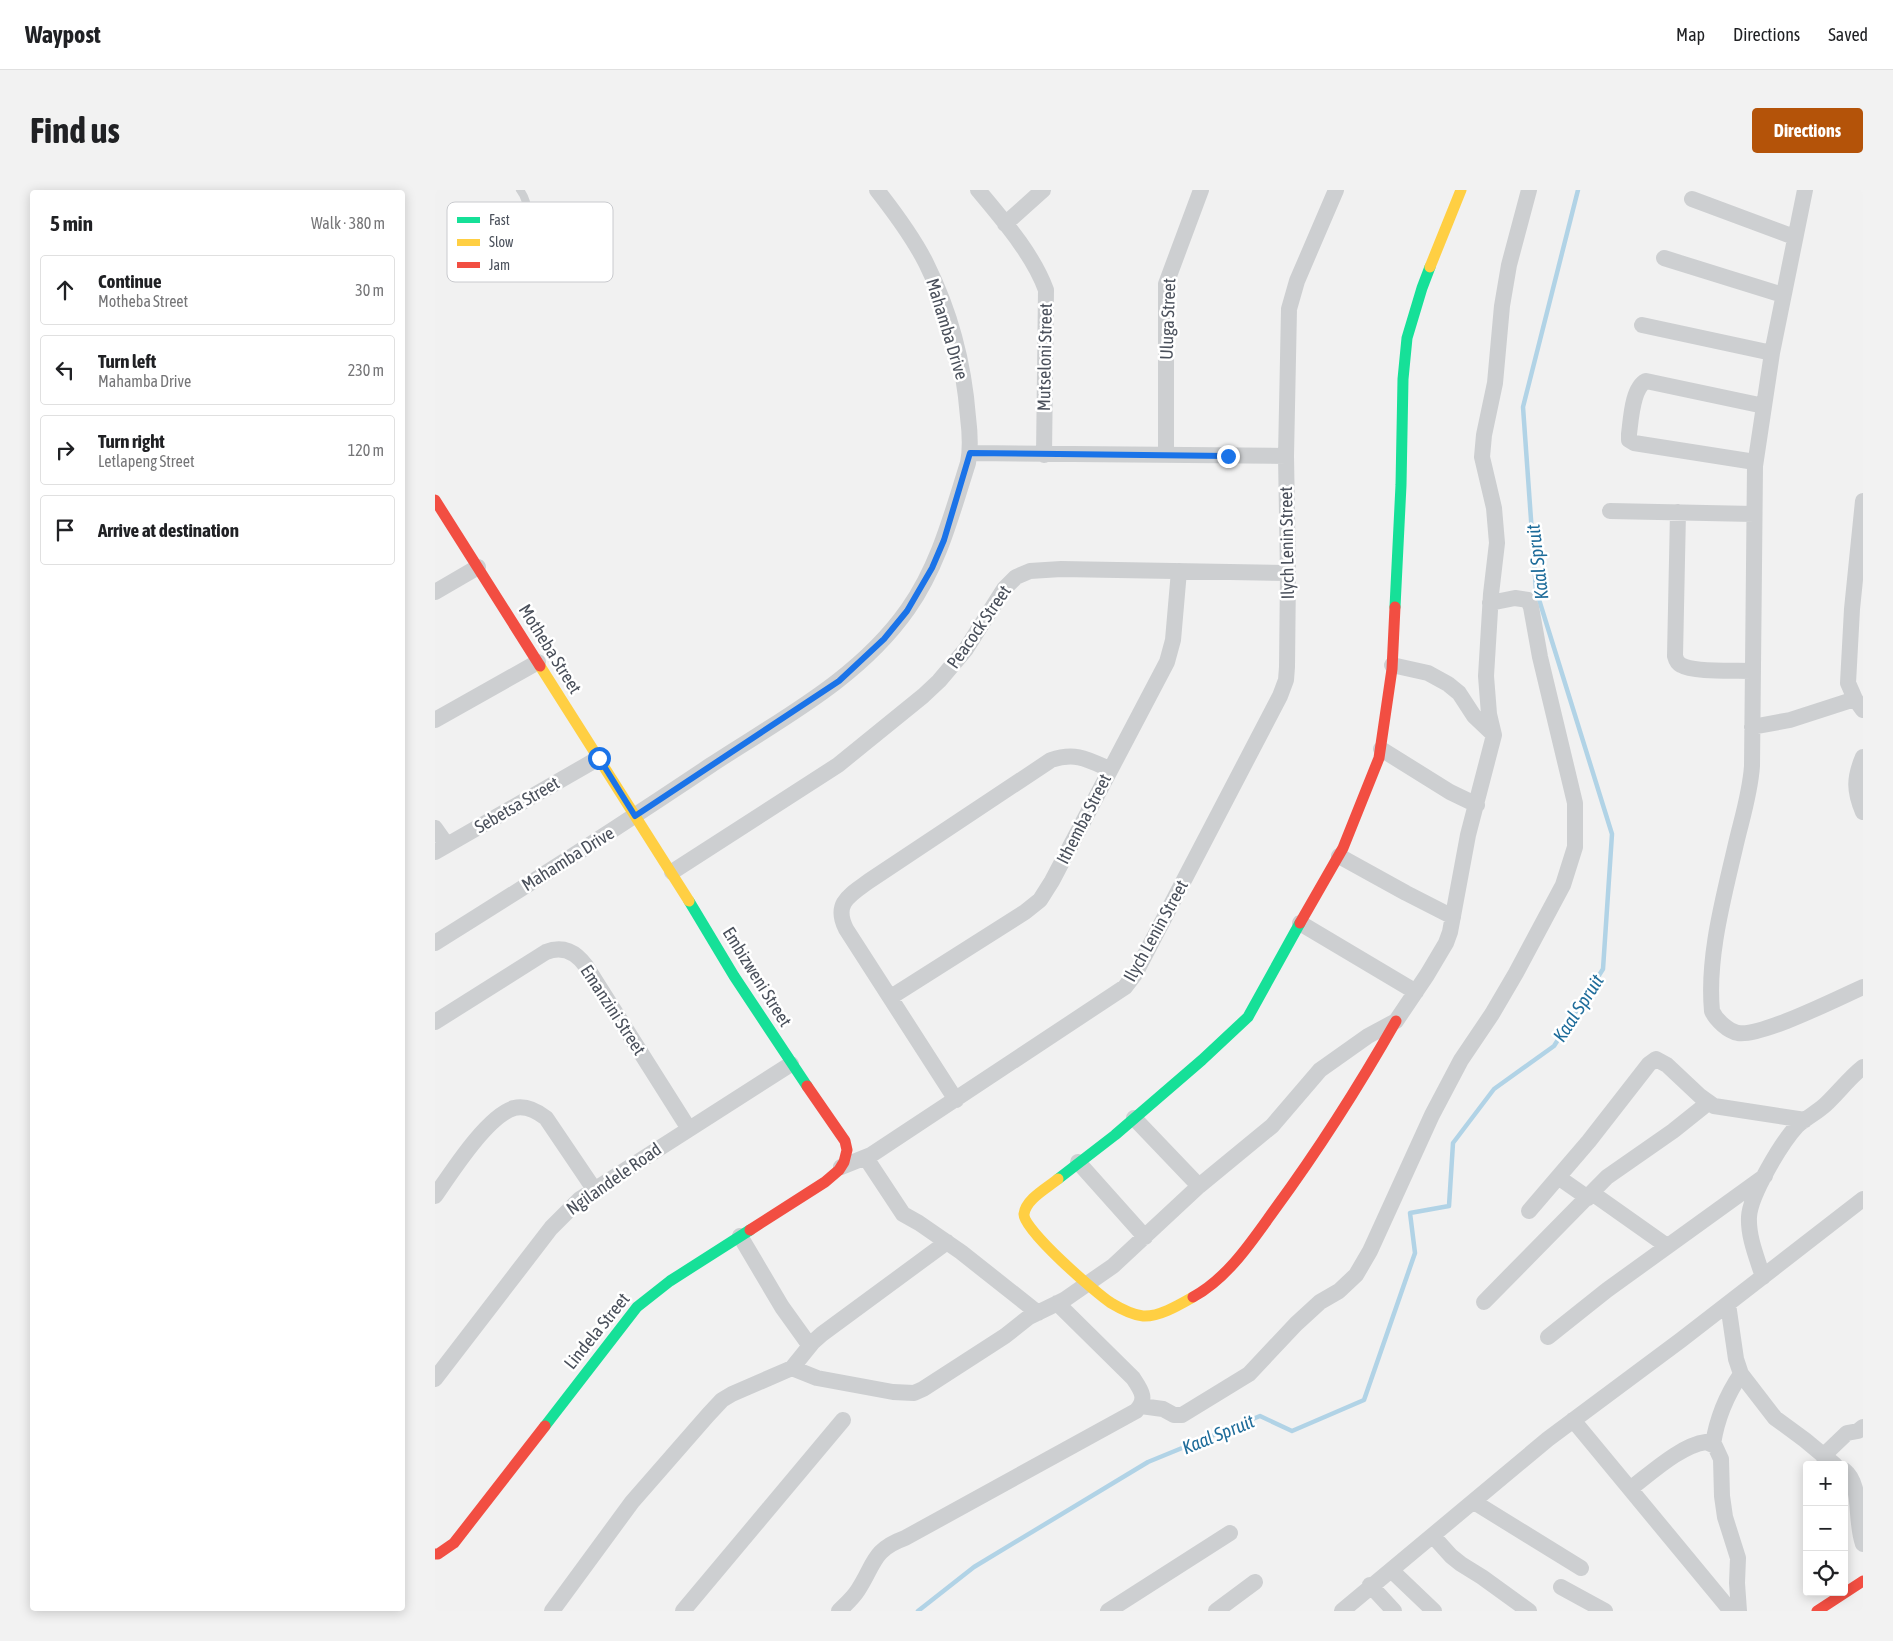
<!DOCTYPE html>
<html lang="en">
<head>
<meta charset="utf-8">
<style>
	body { margin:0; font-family:"Asap Condensed",sans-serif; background:#f2f2f2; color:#202124 }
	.controls { position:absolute; right:15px; bottom:15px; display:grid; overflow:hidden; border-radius:5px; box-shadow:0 2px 12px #0003 }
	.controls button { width:45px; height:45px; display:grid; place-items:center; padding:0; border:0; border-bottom:1px solid #e0e0e0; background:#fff; color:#202124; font:25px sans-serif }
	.stop { position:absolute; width:15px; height:15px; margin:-11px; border:4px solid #1a73e8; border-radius:50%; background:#fff }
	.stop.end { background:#1a73e8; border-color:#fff; box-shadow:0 1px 5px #0008 }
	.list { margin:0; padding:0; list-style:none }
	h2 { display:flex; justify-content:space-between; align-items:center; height:65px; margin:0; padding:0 20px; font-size:21px }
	h2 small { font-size:16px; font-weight:400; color:#757577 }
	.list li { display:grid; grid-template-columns:32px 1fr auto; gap:15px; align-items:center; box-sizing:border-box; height:70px; margin:0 10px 10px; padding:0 10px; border:1px solid #e0e0e0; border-radius:5px }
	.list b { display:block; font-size:19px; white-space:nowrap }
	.list p { margin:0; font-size:16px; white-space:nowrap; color:#757577 }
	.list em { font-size:16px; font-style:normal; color:#757577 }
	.icon { flex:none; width:28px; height:28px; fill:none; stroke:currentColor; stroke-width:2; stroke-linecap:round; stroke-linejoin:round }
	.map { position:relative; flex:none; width:1428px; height:1421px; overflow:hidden; border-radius:5px }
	header { display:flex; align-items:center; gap:30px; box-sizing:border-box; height:70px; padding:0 25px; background:#fff; border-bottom:1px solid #e0e0e0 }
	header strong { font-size:24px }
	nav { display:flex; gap:28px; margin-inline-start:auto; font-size:18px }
	.intro { display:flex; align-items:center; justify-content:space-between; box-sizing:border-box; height:120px; padding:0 30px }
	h1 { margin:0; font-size:35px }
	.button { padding:12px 22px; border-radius:5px; background:#b45309; color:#fff; font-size:18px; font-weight:700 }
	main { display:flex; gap:30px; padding:0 30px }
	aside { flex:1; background:#fff; border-radius:5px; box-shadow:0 2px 12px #0003 }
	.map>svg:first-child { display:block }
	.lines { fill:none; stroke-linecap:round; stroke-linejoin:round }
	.stream { stroke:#b1d3e6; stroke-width:4.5 }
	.lane { stroke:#cdcfd1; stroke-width:8 }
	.street { stroke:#cdcfd1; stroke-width:16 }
	.fast { stroke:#16e098; stroke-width:11 }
	.slow { stroke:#ffcf43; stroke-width:11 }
	.jam { stroke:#f24e42; stroke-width:11 }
	.route { stroke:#1a73e8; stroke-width:6 }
	.labels { text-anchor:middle; stroke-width:5; stroke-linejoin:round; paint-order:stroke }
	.street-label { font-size:18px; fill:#4a505b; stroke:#fff }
	.water-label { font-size:19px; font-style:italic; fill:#1e6c9a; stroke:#fff }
	.key { fill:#fff; stroke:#c9cace; stroke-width:1 }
	.key-label { font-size:14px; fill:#4a505b }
</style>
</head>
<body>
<header>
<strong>Waypost</strong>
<nav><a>Map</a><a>Directions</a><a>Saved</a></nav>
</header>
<div class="intro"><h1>Find us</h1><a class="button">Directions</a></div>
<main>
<aside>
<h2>5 min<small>Walk · 380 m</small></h2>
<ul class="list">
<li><svg class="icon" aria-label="ahead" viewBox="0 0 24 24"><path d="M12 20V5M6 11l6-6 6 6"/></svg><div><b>Continue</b><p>Motheba Street</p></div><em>30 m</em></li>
<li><svg class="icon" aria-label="left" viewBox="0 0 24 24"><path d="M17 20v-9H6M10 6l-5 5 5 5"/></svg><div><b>Turn left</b><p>Mahamba Drive</p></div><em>230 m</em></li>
<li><svg class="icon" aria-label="right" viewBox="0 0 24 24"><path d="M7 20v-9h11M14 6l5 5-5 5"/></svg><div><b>Turn right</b><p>Letlapeng Street</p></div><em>120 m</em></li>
<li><svg class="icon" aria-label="arrive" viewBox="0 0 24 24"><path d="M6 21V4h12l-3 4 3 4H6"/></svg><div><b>Arrive at destination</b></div></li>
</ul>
</aside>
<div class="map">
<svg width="1428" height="1421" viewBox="0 0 1428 1421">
	<rect width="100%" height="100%" fill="#f1f1f1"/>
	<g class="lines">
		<path class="stream" d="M 483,1421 L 539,1377 L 713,1272 L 825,1226 L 857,1241 L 929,1210 L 980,1063 L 975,1023 L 1014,1016 L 1018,953 L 1059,899 L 1119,856 L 1168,779 L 1177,644 L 1101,400 L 1088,217 L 1143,0"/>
		<path class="lane" d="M 85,0 C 96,15 89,22 95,33 C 107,55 141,71 162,82"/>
		<path class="street" d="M 543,0 C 567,29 598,64 611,100 L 609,265
			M 1370,0 L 1337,163 L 1320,276 L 1317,576 C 1315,605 1306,631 1300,658 C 1288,710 1272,768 1277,821 C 1281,830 1293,841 1303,843 C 1326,847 1403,808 1428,797
			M 1257,9 L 1359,47
			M 570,34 L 608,0
			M 1229,68 L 1348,105
			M 1207,135 L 1337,163
			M 535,263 L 851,266
			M 731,265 L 731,94 L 766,0
			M 1320,272 L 1199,253 L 1194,250 L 1194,244 C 1196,230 1197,198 1211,191 L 1329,216
			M 1428,311 L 1417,419 L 1413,493 L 1420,509 L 1428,520
			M 1175,321 L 1319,324
			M 1243,322 L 1240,466 C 1241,470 1242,473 1246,475 C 1259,483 1301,480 1318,481
			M 0,402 L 43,377
			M 957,475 L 993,483 L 1013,494 L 1024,503 L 1039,526 L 1059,545
			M 0,530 L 103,472
			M 1317,537 L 1355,530 L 1420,509
			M 946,559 L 1015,602 L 1042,615
			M 1428,567 C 1419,588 1419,601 1428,622
			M 0,638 L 12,655
			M 0,662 L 164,568
			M 904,666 L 971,703 L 1018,727
			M 237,682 L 403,575 L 488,506 L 504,491 L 531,459 L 569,399 L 581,387 L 595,381 L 626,379 L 853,383
			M 865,733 L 981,802
			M 0,753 C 93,695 185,636 276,575 C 346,529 424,489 473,419 C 504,375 517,323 533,273 C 536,258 535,243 533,227 C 529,175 515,121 491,73 C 478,47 460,23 442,0
			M 456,807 L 590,722 L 605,710 L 617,691 L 732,472 L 738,450 L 744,381
			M 0,832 L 111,762 C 128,755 141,762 151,776 L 254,939
			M 521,910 L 411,739 C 398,713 415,705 434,691 L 616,570 C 640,562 652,569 674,579
			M 699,928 L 764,996
			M 431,968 L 468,1024 L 484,1033 L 526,1062 L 603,1123
			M 643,972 L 710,1047
			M 406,977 L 436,965 L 690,797 L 700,784 L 845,506 L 851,490 L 852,477 L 853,383 L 851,266 L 854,119 L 862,91 L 901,0
			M 1123,987 L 1153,1008
			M 1157,1003 L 1232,1056
			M 0,1006 C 16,983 52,926 79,918 C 91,915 102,921 111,928 L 159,999
			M 1094,1021 L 1154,951 L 1214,874 L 1221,869 L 1232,875 L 1265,906 L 1279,916 L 1370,930
			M 305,1046 L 347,1117 L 375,1156
			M 1328,1087 C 1322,1068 1313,1047 1314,1027 C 1315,1005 1347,952 1362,936 C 1371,928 1381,923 1390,915 C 1403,903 1414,888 1428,877
			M 1049,1112 L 1172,987 L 1238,941 L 1273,913
			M 1293,1114 L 1301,1169 L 1306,1184 L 1340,1228 L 1370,1250 L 1400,1275
			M 1113,1147 L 1172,1100 L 1330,986
			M 357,1178 L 382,1188 L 458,1202 L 479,1203 L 488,1199 L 570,1146 L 594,1127 L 629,1110 L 678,1076 L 764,996 L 837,936 L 885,880 L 933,846 L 961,831 L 992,785 L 1011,753 L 1015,742 L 1033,645 L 1059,545 L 1054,524 L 1051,486 L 1056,404 L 1062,353 L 1059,318 L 1047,267 L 1049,245 L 1060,193 L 1067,116 L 1074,75 L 1094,0
			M 0,1189 L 116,1038 L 145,1009 L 356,874
			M 706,1216 L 728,1219 L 739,1225 L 747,1225 L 814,1184 L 861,1134 L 885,1112 L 904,1101 L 921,1085 L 935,1061 L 997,925 L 1026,870 L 1057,824 L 1081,783 L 1128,695 L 1140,657 L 1140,613 L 1105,467 L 1096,417 L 1093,410 L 1080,408 L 1055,413
			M 1138,1230 L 1296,1421
			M 1278,1254 C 1282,1228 1291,1206 1306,1184
			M 1388,1266 L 1412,1243 L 1423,1241 L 1428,1237
			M 1409,1280 C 1428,1295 1419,1329 1428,1354
			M 1195,1299 C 1215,1284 1246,1255 1271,1252 L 1280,1256 L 1286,1269 L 1287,1306 L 1290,1327 L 1303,1368 L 1302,1393 L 1304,1421
			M 1039,1312 L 1146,1378
			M 998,1346 L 1016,1366 L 1026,1374 L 1047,1387 L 1094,1421
			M 956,1380 L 999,1421
			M 935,1395 L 959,1421
			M 1126,1397 L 1170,1421
			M 117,1421 L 197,1312 L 273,1225 L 287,1210 L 297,1204 L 357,1178 L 378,1152 L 387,1144 L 512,1052
			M 248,1421 L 408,1230
			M 404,1421 C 411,1414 418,1408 423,1400 C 440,1374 437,1360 470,1348 L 701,1221 C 713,1209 706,1200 698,1188 L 622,1113
			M 673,1421 L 795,1343
			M 781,1421 L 820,1392
			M 907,1421 L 1113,1249 L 1246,1150 L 1428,1009"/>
		<path class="fast" d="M 960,417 L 966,295 L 968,189 L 972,148 L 987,98 L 995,77
			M 254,711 L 299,786 L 372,896
			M 623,989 L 680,945 L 767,870 L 813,827 L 865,733
			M 110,1236 L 202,1117 L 235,1091 L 315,1040"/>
		<path class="slow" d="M 995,77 L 1026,0
			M 105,476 L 254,711
			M 623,989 C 612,998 591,1009 589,1024 C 587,1039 662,1104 676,1113 C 686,1119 697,1125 708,1126 C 724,1127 744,1115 758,1107"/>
		<path class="jam" d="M 0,310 L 105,476
			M 865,733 L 908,658 L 944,568 L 957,479 L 960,417
			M 315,1040 L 390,992 L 404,980 L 409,972 L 412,960 L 410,951 L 372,896
			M 758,1107 C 793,1088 817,1051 840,1019 C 884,959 924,896 961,831
			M 0,1364 L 3,1364 L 19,1353 L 110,1236
			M 1382,1421 L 1428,1391"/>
	</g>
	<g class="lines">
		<path class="route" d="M 164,568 L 200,626 L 404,491 L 449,449 L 472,421 L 497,378 L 509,350 L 535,263 L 793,266"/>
	</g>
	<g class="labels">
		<g class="street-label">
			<text transform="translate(733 129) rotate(-88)" y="6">Uluga Street</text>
			<text transform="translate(512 139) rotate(73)" y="6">Mahamba Drive</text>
			<text transform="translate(610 167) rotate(-89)" y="6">Mutseloni Street</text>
			<text transform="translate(852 353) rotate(-91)" y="6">Ilych Lenin Street</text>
			<text transform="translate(544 437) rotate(-55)" y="6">Peacock Street</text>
			<text transform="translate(115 459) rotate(58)" y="6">Motheba Street</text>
			<text transform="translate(82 615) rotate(-30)" y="6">Sebetsa Street</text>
			<text transform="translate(649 629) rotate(-63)" y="6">Ithemba Street</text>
			<text transform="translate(133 669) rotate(-32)" y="6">Mahamba Drive</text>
			<text transform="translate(721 741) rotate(-61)" y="6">Ilych Lenin Street</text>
			<text transform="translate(322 787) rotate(58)" y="6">Embizweni Street</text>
			<text transform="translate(178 820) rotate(57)" y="6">Emanzini Street</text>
			<text transform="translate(179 989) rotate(-35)" y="6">Ngilandele Road</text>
			<text transform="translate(162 1141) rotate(-51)" y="6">Lindela Street</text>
		</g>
		<g class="water-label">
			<text transform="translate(1102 372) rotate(-97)" y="7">Kaal Spruit</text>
			<text transform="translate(1143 818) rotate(-57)" y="7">Kaal Spruit</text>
			<text transform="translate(783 1244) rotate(-22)" y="7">Kaal Spruit</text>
		</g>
	</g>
	<rect x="12" y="12" width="166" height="80" rx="8" class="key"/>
	<rect x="22" y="27" width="23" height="6" fill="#16e098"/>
	<rect x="22" y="49" width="23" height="7" fill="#ffcf43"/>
	<rect x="22" y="72" width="23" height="6" fill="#f24e42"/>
	<g class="key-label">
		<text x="54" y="35">Fast</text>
		<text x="54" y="57">Slow</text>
		<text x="54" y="80">Jam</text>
	</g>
</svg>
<div class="controls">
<button>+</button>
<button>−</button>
<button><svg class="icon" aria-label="locate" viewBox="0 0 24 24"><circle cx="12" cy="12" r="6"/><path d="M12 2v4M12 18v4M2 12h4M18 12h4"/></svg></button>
</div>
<div class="stop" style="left:164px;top:568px"></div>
<div class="stop end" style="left:793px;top:266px"></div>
</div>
</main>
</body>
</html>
